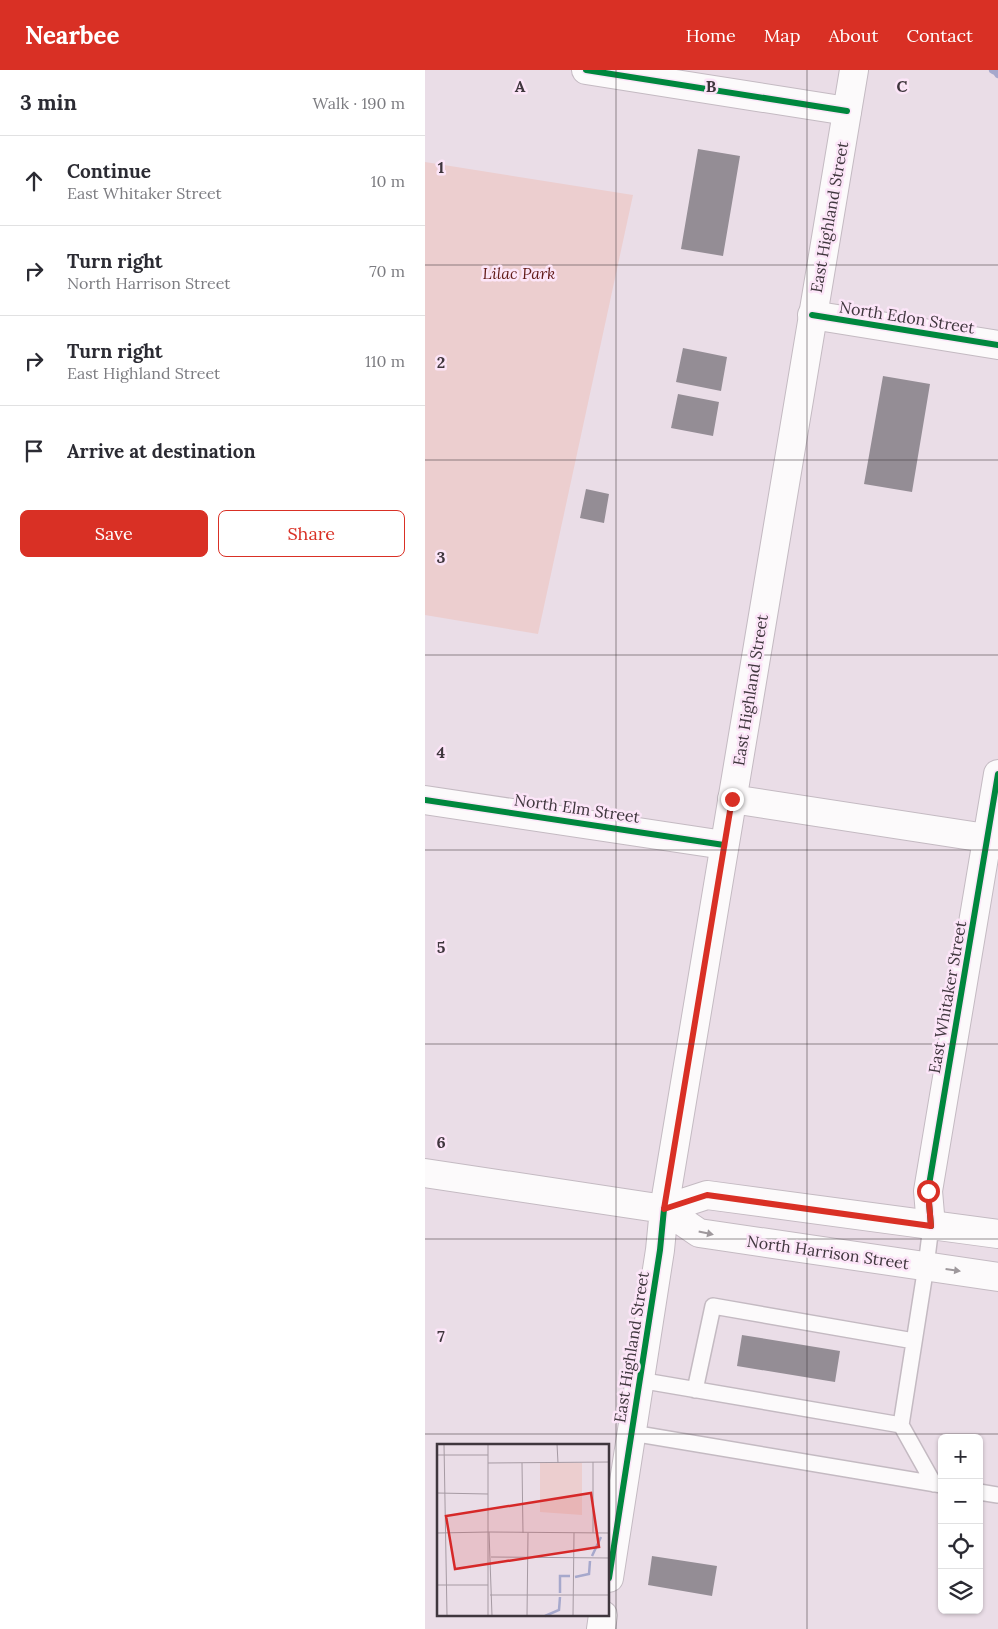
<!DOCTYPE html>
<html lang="en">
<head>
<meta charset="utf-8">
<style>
	body { margin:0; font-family:Lora,serif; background:#f7f7f7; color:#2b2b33 }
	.controls { position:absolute; right:15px; bottom:15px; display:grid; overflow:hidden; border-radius:8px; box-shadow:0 1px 4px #0004 }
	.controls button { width:45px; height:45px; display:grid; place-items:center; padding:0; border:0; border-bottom:1px solid #e1e1e2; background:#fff; color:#2b2b33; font:25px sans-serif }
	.stop { position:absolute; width:15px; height:15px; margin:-11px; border:4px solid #d93025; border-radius:50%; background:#fff }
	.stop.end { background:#d93025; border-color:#fff; box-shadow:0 1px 5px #0008 }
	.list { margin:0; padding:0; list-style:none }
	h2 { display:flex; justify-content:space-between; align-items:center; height:65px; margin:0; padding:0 20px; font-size:21px }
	h2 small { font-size:16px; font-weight:400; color:#7c7c81 }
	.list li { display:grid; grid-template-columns:32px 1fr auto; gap:15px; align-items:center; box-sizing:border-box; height:90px; padding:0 20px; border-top:1px solid #e1e1e2 }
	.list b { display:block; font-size:19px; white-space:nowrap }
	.list p { margin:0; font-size:16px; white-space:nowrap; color:#7c7c81 }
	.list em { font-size:16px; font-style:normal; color:#7c7c81 }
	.actions { display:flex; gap:10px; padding:15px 20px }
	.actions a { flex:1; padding:11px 0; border:1px solid #d93025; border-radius:8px; text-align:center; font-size:18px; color:#d93025 }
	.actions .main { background:#d93025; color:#fff }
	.icon { flex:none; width:28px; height:28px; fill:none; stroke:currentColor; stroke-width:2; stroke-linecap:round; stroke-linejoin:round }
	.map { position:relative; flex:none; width:573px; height:1559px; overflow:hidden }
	header { display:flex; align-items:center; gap:30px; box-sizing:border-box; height:70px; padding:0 25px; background:#d93025; color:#fff }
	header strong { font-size:24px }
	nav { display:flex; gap:28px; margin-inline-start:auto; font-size:18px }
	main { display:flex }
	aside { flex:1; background:#fff }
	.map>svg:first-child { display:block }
	.green { fill:#eccecf }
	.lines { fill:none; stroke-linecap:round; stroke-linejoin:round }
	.stream { stroke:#a6a8cc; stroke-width:8 }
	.building { fill:#948d95 }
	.lane-casing { stroke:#c4bac2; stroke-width:18 }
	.street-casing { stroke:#c4bac2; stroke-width:30 }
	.secondary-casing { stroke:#c4bac2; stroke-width:30 }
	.lane { stroke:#fcfafb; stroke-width:15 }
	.street { stroke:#fcfafb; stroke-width:28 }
	.secondary { stroke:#fcfafb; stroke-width:28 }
	.cycleway-casing { stroke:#fce5f8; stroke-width:9 }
	.cycleway { stroke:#00873e; stroke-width:6 }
	.oneway { fill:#9e989c }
	.route { stroke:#d93025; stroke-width:6 }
	.grid { fill:none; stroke:#3f363d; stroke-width:1; stroke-opacity:0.55 }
	.labels { text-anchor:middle; stroke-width:5; stroke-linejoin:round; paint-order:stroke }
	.street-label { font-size:16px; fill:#3f363d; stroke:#fce5f8 }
	.park-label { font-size:16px; font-style:italic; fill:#621b18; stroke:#fce5f8 }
	.inset-river { fill:none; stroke:#a6a8cc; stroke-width:2.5 }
	.inset-road { fill:none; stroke:#a69aa3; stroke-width:1 }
	.view { fill:#d62828; fill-opacity:0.15; stroke:#d62828; stroke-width:2.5 }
	.inset-edge { fill:none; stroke:#3f363d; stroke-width:2.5 }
	.grid-label { font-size:16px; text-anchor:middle; font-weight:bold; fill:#3f363d; stroke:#fce5f8; stroke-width:5; stroke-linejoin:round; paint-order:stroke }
</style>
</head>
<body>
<header>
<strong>Nearbee</strong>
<nav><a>Home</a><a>Map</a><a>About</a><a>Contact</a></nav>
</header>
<main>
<aside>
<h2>3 min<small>Walk · 190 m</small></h2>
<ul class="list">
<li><svg class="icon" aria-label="ahead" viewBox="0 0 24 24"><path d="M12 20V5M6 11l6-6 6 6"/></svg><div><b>Continue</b><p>East Whitaker Street</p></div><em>10 m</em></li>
<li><svg class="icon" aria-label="right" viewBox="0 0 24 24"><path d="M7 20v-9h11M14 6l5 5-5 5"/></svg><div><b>Turn right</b><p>North Harrison Street</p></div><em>70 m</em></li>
<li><svg class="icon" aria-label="right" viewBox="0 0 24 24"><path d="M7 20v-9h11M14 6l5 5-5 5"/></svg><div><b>Turn right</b><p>East Highland Street</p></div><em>110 m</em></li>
<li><svg class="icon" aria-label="arrive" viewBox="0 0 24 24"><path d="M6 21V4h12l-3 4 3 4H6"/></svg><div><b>Arrive at destination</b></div></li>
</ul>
<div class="actions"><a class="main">Save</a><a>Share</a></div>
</aside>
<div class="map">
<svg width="573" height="1559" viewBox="0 0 573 1559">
	<rect width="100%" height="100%" fill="#eadde7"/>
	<path class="green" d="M 0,92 L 208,125 L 113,564 L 0,545 Z"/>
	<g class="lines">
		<path class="stream" d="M 568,0 L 572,2 L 573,4"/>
	</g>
	<path class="building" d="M 273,79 L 315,86 L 298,186 L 256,179 Z
		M 258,278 L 302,287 L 296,321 L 251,312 Z
		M 458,306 L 505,314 L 487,422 L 439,414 Z
		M 253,324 L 294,332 L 288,366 L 246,358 Z
		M 161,419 L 184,424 L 179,453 L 155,448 Z
		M 317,1265 L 415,1281 L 410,1312 L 312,1296 Z
		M 227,1486 L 292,1496 L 287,1526 L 223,1515 Z"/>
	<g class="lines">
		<g class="lane-casing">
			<path id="lane" d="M 214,1310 L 476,1355 L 501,1196 L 506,1156
				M 270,1320 L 288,1236 L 489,1271
				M 476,1355 L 509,1414
				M 207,1363 L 517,1415
				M 554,1422 L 573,1425"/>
		</g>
		<g class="street-casing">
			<path id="street" d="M 161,0 L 422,41
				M 387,245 L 573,275
				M 307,729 L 573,770
				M 0,730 L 299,775
				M 506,1156 L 503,1121 L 573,704"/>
		</g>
		<g class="secondary-casing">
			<path id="secondary" d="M 0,1103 L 239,1139 L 274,1163 L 573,1207
				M 239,1139 L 282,1125 L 573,1164
				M 184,1508 L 235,1180 L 239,1139 L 429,0
				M 176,1559 L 178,1545"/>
		</g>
		<use href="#lane" class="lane"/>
		<use href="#street" class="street"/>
		<use href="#secondary" class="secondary"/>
		<g class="cycleway-casing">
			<path id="cycleway" d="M 161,0 L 422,41
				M 387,245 L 573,275
				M 0,730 L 299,775
				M 506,1156 L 503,1121 L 573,704
				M 184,1508 L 235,1180 L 239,1139"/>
		</g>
		<use href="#cycleway" class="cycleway"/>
	</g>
	<defs><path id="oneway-solid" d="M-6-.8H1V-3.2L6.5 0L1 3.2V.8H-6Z" transform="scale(1.25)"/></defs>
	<g class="oneway">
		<use href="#oneway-solid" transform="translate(281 1163) rotate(12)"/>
		<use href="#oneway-solid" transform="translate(528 1200) rotate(8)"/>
	</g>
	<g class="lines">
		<path class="route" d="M 307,729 L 239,1139 L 282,1125 L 506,1156 L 503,1121"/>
	</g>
	<path class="grid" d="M 191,0 L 191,1559M 382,0 L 382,1559M 0,195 L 573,195M 0,390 L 573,390M 0,585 L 573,585M 0,780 L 573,780M 0,974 L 573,974M 0,1169 L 573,1169M 0,1364 L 573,1364"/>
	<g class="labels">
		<g class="street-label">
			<text transform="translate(404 147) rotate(-80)" y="6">East Highland Street</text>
			<text transform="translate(482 247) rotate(9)" y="6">North Edon Street</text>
			<text transform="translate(325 620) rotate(-81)" y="6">East Highland Street</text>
			<text transform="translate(152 738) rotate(8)" y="6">North Elm Street</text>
			<text transform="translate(522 927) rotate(-80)" y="6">East Whitaker Street</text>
			<text transform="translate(403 1182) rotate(8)" y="6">North Harrison Street</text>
			<text transform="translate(206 1277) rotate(-81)" y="6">East Highland Street</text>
		</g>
		<g class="park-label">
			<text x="94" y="209">Lilac Park</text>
		</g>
	</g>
	<g transform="translate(12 1374)">
		<rect width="172" height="172" fill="#eadde7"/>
		<path d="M 103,18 L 145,19 L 145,71 L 103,68 Z" fill="#eccecf"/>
		<path class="inset-river" d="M 155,112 L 164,93M 138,133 L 152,130 L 153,117M 123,149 L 123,132 L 133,132M 108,172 L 122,166 L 123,153"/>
		<path class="inset-road" d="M 7,0 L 10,172M 120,0 L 121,19M 0,11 L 51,11M 156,18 L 156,89M 51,19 L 173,18M 85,19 L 86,89M 0,49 L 51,50M 52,88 L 173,89M 52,88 L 55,172M 0,89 L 52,88M 54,113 L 173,114M 0,141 L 51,141M 53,151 L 173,151M 51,172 L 51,0M 90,172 L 91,89M 136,172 L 137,89"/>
		<path class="view" d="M 154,49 L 162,103 L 18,125 L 9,72 Z"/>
		<rect width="172" height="172" class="inset-edge"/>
	</g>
	<g class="grid-label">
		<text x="95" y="22">A</text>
		<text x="286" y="22">B</text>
		<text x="477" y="22">C</text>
		<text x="16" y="103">1</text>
		<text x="16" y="298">2</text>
		<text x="16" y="493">3</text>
		<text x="16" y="688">4</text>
		<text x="16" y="883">5</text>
		<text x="16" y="1078">6</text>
		<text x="16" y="1272">7</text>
	</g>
</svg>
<div class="controls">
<button>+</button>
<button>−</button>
<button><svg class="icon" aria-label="locate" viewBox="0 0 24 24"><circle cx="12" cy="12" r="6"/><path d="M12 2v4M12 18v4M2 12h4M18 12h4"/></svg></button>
<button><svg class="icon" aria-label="layers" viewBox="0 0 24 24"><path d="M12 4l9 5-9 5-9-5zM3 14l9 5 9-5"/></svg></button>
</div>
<div class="stop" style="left:503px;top:1121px"></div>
<div class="stop end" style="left:307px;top:729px"></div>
</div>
</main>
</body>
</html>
